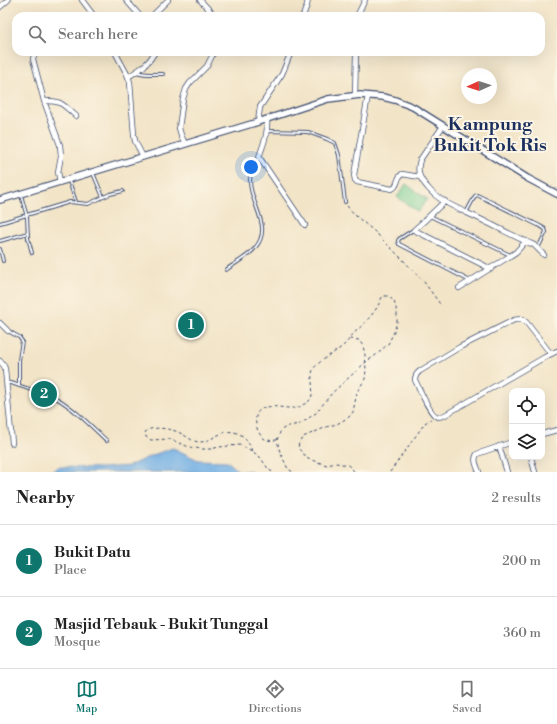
<!DOCTYPE html>
<html lang="en">
<head>
<meta charset="utf-8">
<style>
	body { margin:0; font-family:"Libre Bodoni",serif; background:#f2f2f2; color:#222 }
	.controls { position:absolute; right:12px; bottom:12px; display:grid; overflow:hidden; border-radius:8px; box-shadow:0 4px 16px #0002 }
	.controls button { width:36px; height:36px; display:grid; place-items:center; padding:0; border:0; border-bottom:1px solid #e0e0e0; background:#fff; color:#222; font:20px sans-serif }
	.compass { position:absolute; left:461px; top:68px; width:36px; height:36px; border-radius:50%; background:#fff; box-shadow:0 4px 16px #0002; rotate:267deg }
	.you { position:absolute; left:251px; top:167px; width:14px; height:14px; margin:-10px; border:3px solid #fff; border-radius:50%; background:#1a73e8; box-shadow:0 0 0 6px #1a73e833 }
	.badge { display:grid; place-items:center; width:26px; height:26px; border-radius:50%; background:#0f766e; color:#fff; font-size:13px; font-weight:700 }
	.pin { position:absolute; translate:-50% -50%; border:2px solid #fff; box-shadow:0 1px 4px #0006 }
	.list { margin:0; padding:0; list-style:none }
	h2 { display:flex; justify-content:space-between; align-items:center; height:52px; margin:0; padding:0 16px; font-size:17px }
	h2 small { font-size:13px; font-weight:400; color:#767676 }
	.list li { display:grid; grid-template-columns:26px 1fr auto; gap:12px; align-items:center; box-sizing:border-box; height:72px; padding:0 16px; border-top:1px solid #e0e0e0 }
	.list b { display:block; font-size:15px; white-space:nowrap }
	.list p { margin:0; font-size:13px; white-space:nowrap; color:#767676 }
	.list em { font-size:13px; font-style:normal; color:#767676 }
	.icon { flex:none; width:22px; height:22px; fill:none; stroke:currentColor; stroke-width:2; stroke-linecap:round; stroke-linejoin:round }
	.map { position:relative; flex:none; width:557px; height:472px; overflow:hidden }
	.search { position:absolute; background:#fff; box-shadow:0 4px 16px #0002; left:12px; right:12px; top:12px; height:44px; display:flex; align-items:center; gap:10px; box-sizing:border-box; padding:0 14px; border-radius:12px; color:#767676; font-size:15px }
	.sheet { height:196px; background:#fff }
	nav { display:flex; justify-content:space-around; align-items:center; box-sizing:border-box; height:56px; border-top:1px solid #e0e0e0; background:#fff; font-size:11px; color:#767676 }
	nav a { display:grid; justify-items:center; gap:2px }
	nav .on { color:#0f766e }
	.map>svg:first-child { display:block }
	.green { fill:#79ce92; stroke:#4a7e78 }
	.water { fill:#72afe4; stroke:#466fa1 }
	.lines { fill:none; stroke-linecap:round; stroke-linejoin:round }
	.service-casing { stroke:#3b4a6e; stroke-width:4 }
	.minor-casing { stroke:#3b4a6e; stroke-width:6 }
	.tertiary-casing { stroke:#3b4a6e; stroke-width:8 }
	.path { stroke:#3b4a6e; stroke-width:1; stroke-dasharray:3 3; stroke-linecap:butt }
	.service { stroke:#fff; stroke-width:2 }
	.minor { stroke:#fff; stroke-width:4.5 }
	.tertiary { stroke:#fff; stroke-width:5.5 }
	.labels { text-anchor:middle; stroke-width:4; stroke-linejoin:round; paint-order:stroke }
	.district-label { font-size:18px; font-weight:bold; fill:#1b2f5e; stroke:#fcf5e5 }
</style>
</head>
<body>
<div class="map">
<svg width="557" height="472" viewBox="0 0 557 472">
	<rect width="100%" height="100%" fill="#fcf5e5"/>
	<filter id="ink" filterUnits="userSpaceOnUse"><feTurbulence type="fractalNoise" baseFrequency=".025" numOctaves="2"/><feDisplacementMap in="SourceGraphic" scale="8" xChannelSelector="R" yChannelSelector="G"/><feConvolveMatrix kernelMatrix="1 2 1 2 8 2 1 2 1" color-interpolation-filters="sRGB"/></filter>
	<filter id="wash" filterUnits="userSpaceOnUse"><feTurbulence type="fractalNoise" baseFrequency=".012" numOctaves="4" result="noise"/><feDisplacementMap in="SourceGraphic" scale="16" xChannelSelector="R" yChannelSelector="G"/><feGaussianBlur stdDeviation="0.9" result="paint"/><feColorMatrix in="noise" values="0 0 0 0 0 0 0 0 0 0 0 0 0 0 0 0 0 1.4 0 .05"/><feComposite in="paint" operator="in"/></filter>
	<g filter="url(#wash)">
		<rect width="100%" height="100%" fill="#f2e4c7"/>
		<path class="green" d="M 406,184 L 427,199 L 418,212 L 397,197 Z"/>
		<path class="water" d="M 173,448 L 198,460 L 227,461 L 240,472 L 250,470 L 251,472 L 51,472 L 58,467 L 102,468 L 129,466 L 153,455 Z"/>
	</g>
	<g filter="url(#ink)">
		<g class="lines">
			<g class="service-casing">
				<path id="service" d="M 137,72 C 146,75 154,74 163,74
					M 267,131 L 308,132 L 327,139 L 335,143 L 339,155 L 345,202
					M 93,173 L 103,197
					M 69,181 L 76,202
					M 21,195 L 27,217 L 28,238 L 32,253
					M 467,211 L 475,196 L 477,195 L 540,226 L 545,229 L 546,232 L 538,248
					M 430,216 L 510,255
					M 0,223 L 70,202 L 88,204 L 110,194 L 123,191
					M 413,230 L 399,239 L 398,241 L 399,244 L 470,281
					M 0,241 L 28,233
					M 0,249 L 3,261
					M 226,270 C 235,263 248,257 255,248 C 274,227 249,203 250,180 C 250,173 255,165 258,158
					M 8,331 L 19,337 L 22,341 L 19,360 L 19,386
					M 7,383 L 11,383 L 56,398 C 75,409 91,426 107,441"/>
			</g>
			<g class="minor-casing">
				<path id="minor" d="M 82,0 L 94,16
					M 126,0 L 140,16
					M 200,0 L 215,16
					M 0,7 L 8,0
					M 152,16 L 168,0
					M 303,16 L 307,5 L 308,0
					M 357,16 L 365,0
					M 35,52 L 33,59 L 44,101 L 60,145 L 61,156 L 58,172 L 60,182
					M 115,52 L 127,74 L 130,82 L 134,135 L 135,141 L 143,157
					M 128,77 C 140,69 148,65 155,52
					M 355,96 L 356,52
					M 368,96 L 354,175 L 355,180 L 357,182 L 392,189 C 399,186 396,178 402,174 L 420,177
					M 44,101 C 62,100 63,105 76,116
					M 267,119 C 268,135 264,142 259,157 L 305,225
					M 258,122 L 260,107 L 282,74 L 291,52
					M 443,126 L 420,160 C 416,172 420,179 428,188 C 439,202 462,210 478,218 C 497,227 515,237 534,245 L 544,255
					M 185,144 L 181,135 L 179,128 L 183,99 L 186,89 L 190,83 L 207,66 L 214,52
					M 445,201 L 423,222 L 414,230 L 491,269
					M 459,288 L 510,256 L 516,252 L 526,241
					M 0,323 L 8,331
					M 551,354 L 526,322 C 522,318 519,319 514,320 L 460,347 L 420,371 C 416,374 415,376 415,380 C 419,388 430,414 436,416 C 439,418 442,416 445,415 L 545,357 L 557,351
					M 0,361 L 4,366 L 5,369 L 12,443
					M 542,434 L 557,430
					M 499,446 L 507,472
					M 531,457 L 535,472
					M 479,472 C 477,466 473,460 477,454 L 512,442"/>
			</g>
			<g class="tertiary-casing">
				<path id="tertiary" d="M 0,200 L 258,122 L 328,99 L 360,95 L 383,97 L 395,100 L 413,107 L 527,178 L 557,194"/>
			</g>
			<path class="path" d="M 347,206 L 357,217 L 374,231 L 404,261 L 424,282 L 440,304
				M 350,339 L 359,340 L 363,346 L 365,355 L 366,370 L 365,379 L 357,392 L 353,412 L 349,417 L 337,424 L 329,426 L 303,437 L 299,443 L 298,448 L 308,459 L 327,465 L 336,463 L 348,465 L 355,472
				M 277,440 C 274,440 270,441 267,440 C 257,437 251,416 260,410 C 270,402 287,411 299,407 C 301,407 302,405 304,404 C 306,404 308,402 309,401 C 317,392 308,378 314,368 C 321,359 337,352 345,344 C 348,341 351,337 353,334 C 362,326 369,319 376,309 C 379,305 380,300 383,296 L 388,296 L 394,301 L 397,312 L 397,322 L 394,332 L 388,344 L 376,355 L 366,362 L 332,393 L 316,413 L 300,424 L 288,426 L 281,430 L 277,440 L 280,452 L 288,469 L 293,472
				M 252,451 C 249,443 246,436 237,433 C 222,427 213,442 200,442 C 192,442 187,436 180,433 C 173,429 158,427 150,429 C 148,430 147,431 145,432 L 146,437 L 151,440 L 169,439 L 189,447 L 201,449 L 211,449 L 219,447 L 240,445 L 252,451 L 260,457 L 269,470 L 273,472
				M 390,472 L 425,423 L 431,419"/>
			<use href="#service" class="service"/>
			<use href="#minor" class="minor"/>
			<use href="#tertiary" class="tertiary"/>
		</g>
	</g>
	<g class="labels">
		<g class="district-label">
			<text x="490" y="130">Kampung<tspan x="490" dy="21">Bukit Tok Ris</tspan></text>
		</g>
	</g>
</svg>
<div class="controls">
<button><svg class="icon" aria-label="locate" viewBox="0 0 24 24"><circle cx="12" cy="12" r="6"/><path d="M12 2v4M12 18v4M2 12h4M18 12h4"/></svg></button>
<button><svg class="icon" aria-label="layers" viewBox="0 0 24 24"><path d="M12 4l9 5-9 5-9-5zM3 14l9 5 9-5"/></svg></button>
</div>
<svg class="compass" viewBox="-18 -18 36 36"><path d="M0-13l5 13h-10z" fill="#e53935"/><path d="M0 13l5-13h-10z" fill="#767676"/></svg>
<div class="you"></div>
<div class="pin badge" style="left:191px;top:325px">1</div>
<div class="pin badge" style="left:44px;top:394px">2</div>
<div class="search"><svg class="icon" aria-label="search" viewBox="0 0 24 24"><circle cx="10" cy="10" r="6"/><path d="M15 15l6 6"/></svg>Search here</div>
</div>
<section class="sheet">
<h2>Nearby<small>2 results</small></h2>
<ul class="list">
<li><span class="badge">1</span><div><b>Bukit Datu</b><p>Place</p></div><em>200 m</em></li>
<li><span class="badge">2</span><div><b>Masjid Tebauk - Bukit Tunggal</b><p>Mosque</p></div><em>360 m</em></li>
</ul>
</section>
<nav>
<a class="on"><svg class="icon" aria-label="map" viewBox="0 0 24 24"><path d="M3 6l6-2 6 2 6-2v14l-6 2-6-2-6 2zM9 4v14M15 6v14"/></svg>Map</a>
<a><svg class="icon" aria-label="directions" viewBox="0 0 24 24"><path d="M12 3l9 9-9 9-9-9zM9 14v-3h6M13 9l2 2-2 2"/></svg>Directions</a>
<a><svg class="icon" aria-label="saved" viewBox="0 0 24 24"><path d="M7 4h10v16l-5-4-5 4z"/></svg>Saved</a>
</nav>
</body>
</html>
